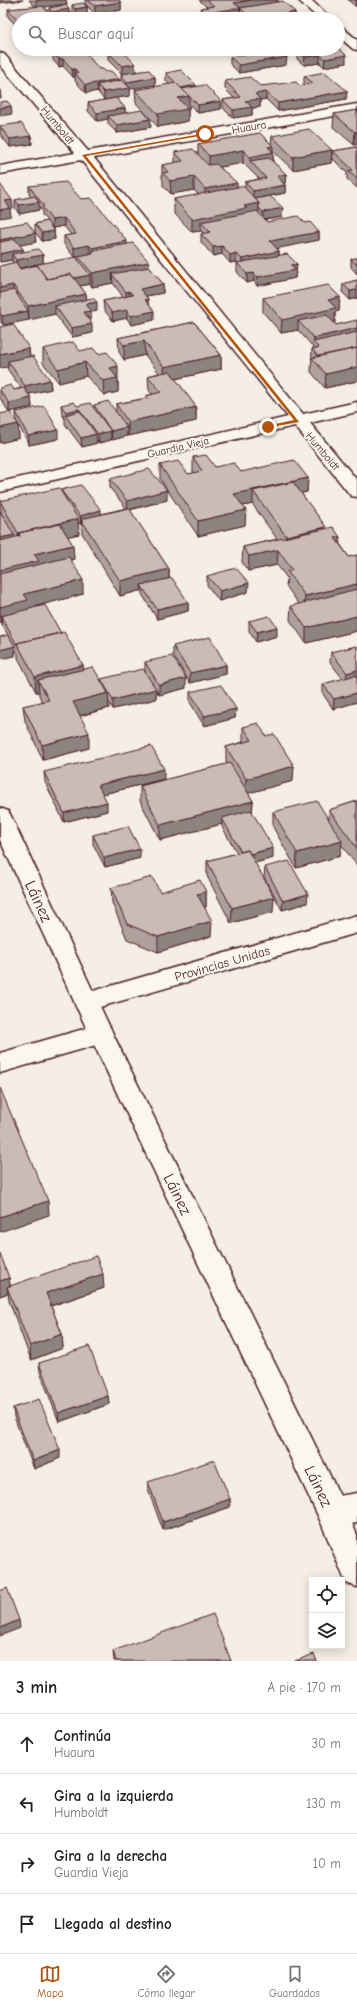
<!DOCTYPE html>
<html lang="es">
<head>
<meta charset="utf-8">
<style>
	body { margin:0; font-family:"Comic Neue",sans-serif; background:#f6f6f6; color:#202124 }
	.controls { position:absolute; right:12px; bottom:12px; display:grid; overflow:hidden; border-radius:0px; box-shadow:0 2px 10px #0003 }
	.controls button { width:36px; height:36px; display:grid; place-items:center; padding:0; border:0; border-bottom:1px solid #e0e0e0; background:#fff; color:#202124; font:20px sans-serif }
	.stop { position:absolute; width:12px; height:12px; margin:-9px; border:3px solid #b45309; border-radius:50%; background:#fff }
	.stop.end { background:#b45309; border-color:#fff; box-shadow:0 1px 4px #0008 }
	.list { margin:0; padding:0; list-style:none }
	h2 { display:flex; justify-content:space-between; align-items:center; height:52px; margin:0; padding:0 16px; font-size:17px }
	h2 small { font-size:13px; font-weight:400; color:#757577 }
	.list li { display:grid; grid-template-columns:26px 1fr auto; gap:12px; align-items:center; box-sizing:border-box; height:60px; padding:0 16px; border-top:1px solid #e0e0e0 }
	.list b { display:block; font-size:15px; white-space:nowrap }
	.list p { margin:0; font-size:13px; white-space:nowrap; color:#757577 }
	.list em { font-size:13px; font-style:normal; color:#757577 }
	.icon { flex:none; width:22px; height:22px; fill:none; stroke:currentColor; stroke-width:2; stroke-linecap:round; stroke-linejoin:round }
	.map { position:relative; flex:none; width:357px; height:1661px; overflow:hidden }
	.search { position:absolute; background:#fff; box-shadow:0 2px 10px #0003; left:12px; right:12px; top:12px; height:44px; display:flex; align-items:center; gap:10px; box-sizing:border-box; padding:0 14px; border-radius:22px; color:#757577; font-size:15px }
	.sheet { height:292px; background:#fff }
	nav { display:flex; justify-content:space-around; align-items:center; box-sizing:border-box; height:56px; border-top:1px solid #e0e0e0; background:#fff; font-size:11px; color:#757577 }
	nav a { display:grid; justify-items:center; gap:2px }
	nav .on { color:#b45309 }
	.map>svg:first-child { display:block }
	.lines { fill:none; stroke-linecap:round; stroke-linejoin:round }
	.minor-casing { stroke:#4a1f2b; stroke-width:3 }
	.secondary-casing { stroke:#4a1f2b; stroke-width:3 }
	.minor { fill:#fbf7ec; fill-rule:evenodd }
	.secondary { fill:#fbf7ec; fill-rule:evenodd }
	.wall { fill:#aea19d; stroke:#4a1f2b; fill-rule:evenodd }
	.shaded-wall { fill:#8d837f; stroke:#4a1f2b }
	.building { fill:#cabbb6; stroke:#4a1f2b }
	.route { fill:#b45309 }
	.labels { text-anchor:middle; stroke-width:4; stroke-linejoin:round; paint-order:stroke }
	.far-street-label { font-size:11px; fill:#4a1f2b; stroke:#fbf7ec }
	.street-label { font-size:13px; fill:#4a1f2b; stroke:#fbf7ec }
	.near-street-label { font-size:16px; fill:#4a1f2b; stroke:#fbf7ec }
</style>
</head>
<body>
<div class="map">
<svg width="357" height="1661" viewBox="0 0 357 1661">
	<rect width="100%" height="100%" fill="#f4eee4"/>
	<filter id="ink" filterUnits="userSpaceOnUse"><feTurbulence type="fractalNoise" baseFrequency=".025" numOctaves="2"/><feDisplacementMap in="SourceGraphic" scale="8" xChannelSelector="R" yChannelSelector="G"/><feConvolveMatrix kernelMatrix="1 2 1 2 8 2 1 2 1" color-interpolation-filters="sRGB"/></filter>
	<g filter="url(#ink)">
		<g class="lines">
			<g class="minor-casing">
				<path id="minor" d="M 298,0 L 311,0 L 332,19 L 319,19 Z
					M 338,26 L 342,27 L 357,40 L 357,50 L 353,49 L 338,36 Z
					M 0,53 L 4,54 L 88,151 L 357,104 L 357,112 L 94,158 L 303,414 L 357,402 L 357,412 L 310,423 L 357,480 L 357,497 L 351,496 L 295,426 L 0,492 L 0,482 L 288,417 L 81,160 L 0,174 L 0,166 L 75,153 L 0,65 Z
					M 357,915 L 357,933 L 86,1011 L 77,1009 L 74,1002 L 77,995 L 86,993 Z
					M 101,1024 L 110,1027 L 113,1034 L 110,1041 L 0,1073 L 0,1053 Z
					M 357,1493 L 357,1523 L 332,1527 L 321,1522 L 317,1512 L 321,1502 L 332,1497 Z"/>
			</g>
			<g class="secondary-casing">
				<path id="secondary" d="M 0,808 L 8,811 L 11,816 L 113,1034 L 343,1502 L 357,1535 L 357,1587 L 346,1583 L 320,1520 L 89,1034 L 0,840 Z"/>
			</g>
			<use href="#minor" class="minor"/>
			<use href="#secondary" class="secondary"/>
		</g>
		<path class="wall" d="M 29,0 L 66,0 L 67,4 L 44,7 L 49,13 L 49,8 L 69,13 L 72,12 L 72,5 L 87,7 L 87,14 L 63,19 L 63,18 L 58,19 L 19,19 L 19,28 L 8,17 L 8,9 L 35,7 Z
			M 85,0 L 119,0 L 121,2 L 121,10 L 95,14 L 85,4 Z
			M 199,0 L 278,0 L 278,2 L 295,12 L 295,19 L 243,19 L 240,15 L 240,9 L 240,15 L 218,19 L 204,19 L 200,16 L 201,8 L 207,7 Z
			M 348,0 L 357,0 L 357,6 L 355,6 Z
			M 54,49 L 97,49 L 97,52 L 87,55 L 99,69 L 106,72 L 119,79 L 119,81 L 121,81 L 121,74 L 155,77 L 155,85 L 130,89 L 130,96 L 116,98 L 125,108 L 125,113 L 151,127 L 117,133 L 108,124 L 108,119 L 97,121 L 88,111 L 88,103 L 104,100 L 98,92 L 98,91 L 86,93 L 75,81 L 75,77 L 73,77 L 63,66 L 59,67 L 53,60 L 53,53 L 54,52 Z
			M 303,49 L 338,49 L 346,63 L 324,67 L 320,63 L 304,65 L 297,59 L 297,51 L 303,50 Z
			M 108,52 L 135,64 L 136,72 L 122,74 L 108,60 Z
			M 230,57 L 286,65 L 239,73 L 230,64 Z
			M 166,73 L 196,86 L 221,101 L 221,109 L 198,113 L 189,104 L 189,109 L 188,109 L 188,121 L 158,127 L 136,103 L 135,90 L 170,85 L 166,81 Z
			M 304,76 L 347,91 L 346,99 L 278,111 L 266,99 L 260,100 L 260,107 L 252,108 L 252,115 L 233,118 L 223,108 L 223,100 L 234,98 L 225,89 L 225,81 L 260,86 L 300,86 L 305,85 L 304,84 Z
			M 357,110 L 354,145 L 333,127 L 334,114 Z
			M 0,126 L 31,136 L 32,144 L 10,147 L 0,134 Z
			M 272,136 L 332,150 L 331,163 L 293,170 L 273,151 L 273,162 L 286,174 L 285,183 L 284,183 L 285,185 L 285,193 L 270,196 L 282,217 L 265,220 L 267,222 L 305,223 L 319,232 L 319,240 L 277,248 L 279,251 L 279,255 L 297,264 L 295,278 L 257,286 L 254,281 L 247,283 L 237,272 L 237,263 L 238,263 L 236,262 L 230,263 L 222,254 L 213,256 L 201,242 L 201,234 L 203,233 L 201,231 L 192,232 L 174,213 L 174,199 L 199,195 L 194,190 L 171,194 L 163,186 L 163,180 L 162,178 L 162,165 L 175,163 L 175,152 L 198,154 L 198,144 L 271,144 ZM 243,163 L 259,179 L 245,182 L 245,188 L 237,188 L 220,167 Z
			M 357,147 L 357,188 L 347,179 L 347,173 L 333,159 L 333,151 Z
			M 29,186 L 81,199 L 127,244 L 149,267 L 163,284 L 163,293 L 146,296 L 148,299 L 148,304 L 154,320 L 131,325 L 127,318 L 113,321 L 104,310 L 103,301 L 123,297 L 113,283 L 92,287 L 90,284 L 80,286 L 86,294 L 86,299 L 97,311 L 91,312 L 91,320 L 89,320 L 92,333 L 72,337 L 55,314 L 3,325 L 0,321 L 0,266 L 13,263 L 12,260 L 0,262 L 0,227 L 36,242 L 19,245 L 23,249 L 23,252 L 43,255 L 43,263 L 78,261 L 78,256 L 74,257 L 64,244 L 64,236 L 71,235 L 64,226 L 53,228 L 54,231 L 55,239 L 42,241 L 35,232 L 35,224 L 47,221 L 42,215 L 42,211 L 39,207 L 39,210 L 19,214 L 15,208 L 15,200 L 31,197 L 29,194 ZM 33,265 L 20,269 L 20,268 Z
			M 357,258 L 357,274 L 351,267 L 351,259 Z
			M 357,280 L 357,298 L 350,300 L 342,292 L 343,284 Z
			M 340,297 L 339,311 L 335,312 L 335,322 L 334,322 L 336,325 L 357,321 L 357,381 L 325,388 L 311,372 L 312,349 L 313,349 L 313,347 L 298,330 L 281,333 L 263,312 L 263,298 Z
			M 194,322 L 221,355 L 221,369 L 175,379 L 196,407 L 196,421 L 128,436 L 127,434 L 127,436 L 112,440 L 111,439 L 111,440 L 99,443 L 97,440 L 97,443 L 82,447 L 65,424 L 65,419 L 62,414 L 61,405 L 94,409 L 94,405 L 116,412 L 116,404 L 146,398 L 146,396 L 152,394 L 149,390 L 148,376 L 159,373 L 145,355 L 124,360 L 119,352 L 118,338 Z
			M 0,327 L 29,348 L 30,356 L 50,380 L 51,389 L 29,394 L 31,398 L 32,407 L 9,412 L 0,398 L 0,388 L 14,390 L 21,388 L 8,370 Z
			M 43,349 L 80,351 L 118,380 L 118,392 L 104,395 L 86,376 L 59,383 L 43,363 Z
			M 16,412 L 58,439 L 29,445 L 18,424 L 19,438 L 0,443 L 0,414 L 16,421 Z
			M 193,457 L 215,467 L 241,472 L 308,478 L 307,492 L 301,493 L 326,528 L 340,544 L 349,557 L 357,555 L 357,631 L 306,643 L 290,620 L 291,606 L 299,604 L 286,586 L 287,578 L 277,565 L 248,571 L 242,562 L 243,547 L 277,539 L 253,505 L 253,504 L 243,506 L 245,525 L 198,536 L 160,479 L 160,465 L 188,474 L 194,473 L 193,472 Z
			M 110,479 L 167,500 L 130,510 L 169,569 L 169,578 L 188,602 L 188,611 L 157,619 L 142,594 L 142,590 L 120,596 L 82,533 L 82,525 L 81,525 L 78,522 L 79,534 L 68,536 L 74,559 L 71,560 L 83,594 L 29,608 L 29,609 L 61,633 L 83,665 L 83,669 L 101,681 L 101,679 L 145,672 L 145,662 L 186,688 L 159,695 L 156,690 L 156,699 L 113,709 L 108,701 L 109,708 L 80,716 L 89,748 L 43,760 L 25,721 L 23,706 L 42,702 L 39,695 L 39,692 L 36,692 L 18,658 L 18,654 L 15,649 L 15,656 L 8,635 L 2,625 L 2,622 L 0,622 L 0,511 L 1,512 L 0,501 L 61,492 L 61,490 L 101,514 L 126,508 L 110,488 Z
			M 207,576 L 248,592 L 219,601 L 207,585 Z
			M 249,621 L 277,636 L 256,642 L 249,631 Z
			M 173,646 L 226,665 L 226,674 L 190,683 L 173,655 Z
			M 357,646 L 357,702 L 333,709 L 323,694 L 323,684 L 343,679 L 330,662 L 331,652 Z
			M 190,692 L 236,709 L 235,718 L 204,726 L 190,702 Z
			M 243,727 L 266,736 L 293,781 L 248,793 L 253,801 L 252,813 L 273,858 L 255,863 L 273,912 L 231,923 L 207,876 L 207,861 L 237,853 L 222,827 L 222,824 L 160,840 L 140,801 L 140,786 L 227,764 L 226,762 L 226,747 L 243,742 Z
			M 44,772 L 164,779 L 103,794 L 107,811 L 64,822 L 45,782 Z
			M 357,801 L 357,866 L 341,844 L 340,856 L 296,868 L 273,827 L 273,812 L 329,819 L 329,810 Z
			M 93,835 L 140,858 L 105,867 L 93,844 Z
			M 265,867 L 307,903 L 282,910 L 264,877 Z
			M 111,888 L 160,892 L 206,892 L 206,907 L 204,908 L 211,936 L 158,952 L 127,939 L 112,903 Z
			M 9,1278 L 10,1286 L 104,1288 L 51,1306 L 62,1334 L 63,1348 L 31,1360 L 9,1301 L 8,1293 L 0,1296 Z
			M 39,1363 L 108,1396 L 109,1404 L 59,1422 L 40,1372 Z
			M 13,1408 L 60,1458 L 34,1469 L 14,1417 Z
			M 148,1482 L 230,1499 L 230,1507 L 163,1530 L 148,1490 Z
			M 113,1651 L 231,1661 L 114,1661 Z"/>
		<path class="shaded-wall" d="M 0,0 L 23,0 L 0,3 Z
			M 41,0 L 66,0 L 67,4 L 36,8 L 36,1 Z
			M 251,0 L 278,0 L 278,3 L 240,8 L 240,15 L 218,19 L 206,19 L 206,13 L 234,3 Z
			M 356,0 L 357,0 L 357,6 L 355,6 Z
			M 121,2 L 121,10 L 95,14 L 95,6 Z
			M 87,7 L 87,14 L 76,16 L 75,9 Z
			M 69,9 L 69,17 L 63,14 L 63,18 L 53,19 L 52,12 Z
			M 295,12 L 295,19 L 252,19 Z
			M 81,49 L 97,49 L 97,52 L 82,56 Z
			M 288,49 L 298,49 L 288,51 Z
			M 320,55 L 320,63 L 304,65 L 305,57 Z
			M 346,55 L 346,63 L 324,67 L 325,59 Z
			M 287,57 L 286,65 L 239,73 L 239,65 Z
			M 59,59 L 63,59 L 63,66 L 59,67 Z
			M 135,64 L 136,72 L 122,74 L 122,66 Z
			M 72,69 L 75,69 L 75,77 L 73,77 Z
			M 155,77 L 155,85 L 130,89 L 130,96 L 104,100 L 104,92 L 127,88 L 127,82 Z
			M 119,79 L 119,87 L 97,85 L 98,91 L 86,93 L 85,85 Z
			M 196,85 L 196,93 L 188,94 L 180,88 Z
			M 0,90 L 1,98 L 0,98 Z
			M 347,91 L 346,99 L 278,111 L 278,103 Z
			M 266,92 L 266,99 L 260,100 L 260,107 L 252,108 L 252,115 L 233,118 L 233,110 L 255,94 Z
			M 189,96 L 189,109 L 188,109 L 188,121 L 158,127 L 158,114 L 178,98 Z
			M 221,101 L 221,109 L 198,113 L 198,105 Z
			M 11,106 L 12,114 L 0,116 L 0,108 Z
			M 125,108 L 125,116 L 108,116 L 108,119 L 97,121 L 97,113 Z
			M 150,119 L 151,127 L 117,133 L 117,125 Z
			M 355,132 L 357,132 L 357,145 L 354,145 Z
			M 31,136 L 32,144 L 10,147 L 10,139 Z
			M 273,146 L 273,165 L 250,161 L 250,157 L 268,147 Z
			M 243,150 L 243,163 L 209,169 L 209,156 Z
			M 332,150 L 331,163 L 293,170 L 293,157 Z
			M 286,174 L 285,183 L 276,184 L 277,176 Z
			M 194,177 L 194,190 L 171,194 L 170,181 Z
			M 237,183 L 237,196 L 205,202 L 205,189 Z
			M 285,185 L 285,193 L 253,199 L 253,191 Z
			M 12,200 L 13,208 L 10,209 L 11,216 L 0,218 L 0,210 L 5,201 Z
			M 39,202 L 39,210 L 19,214 L 19,205 Z
			M 259,203 L 259,217 L 201,222 L 201,231 L 192,232 L 192,219 L 244,206 Z
			M 283,208 L 282,217 L 263,220 L 263,212 Z
			M 64,218 L 64,226 L 52,228 L 52,220 Z
			M 54,231 L 55,239 L 42,241 L 42,233 Z
			M 319,232 L 319,240 L 270,250 L 270,241 Z
			M 35,233 L 36,242 L 0,249 L 0,240 Z
			M 127,241 L 127,250 L 94,253 L 92,251 L 92,257 L 92,248 Z
			M 89,245 L 90,254 L 74,257 L 74,248 Z
			M 222,246 L 222,254 L 213,256 L 213,247 Z
			M 23,249 L 23,258 L 12,254 L 12,260 L 0,262 L 0,254 Z
			M 279,251 L 279,260 L 241,267 L 242,259 Z
			M 236,253 L 236,262 L 230,263 L 230,255 Z
			M 43,255 L 43,263 L 17,269 L 16,260 Z
			M 149,262 L 149,276 L 112,274 L 113,283 L 92,287 L 92,273 Z
			M 297,264 L 295,278 L 257,286 L 258,277 L 291,265 Z
			M 254,273 L 254,281 L 247,283 L 247,274 Z
			M 90,275 L 90,284 L 47,292 L 47,284 Z
			M 163,284 L 163,293 L 140,297 L 140,289 Z
			M 13,285 L 14,299 L 0,302 L 0,288 Z
			M 357,290 L 357,298 L 350,300 L 350,291 Z
			M 129,291 L 130,300 L 126,300 L 126,292 Z
			M 86,294 L 87,304 L 97,302 L 97,311 L 91,312 L 91,320 L 84,321 L 84,312 L 55,306 L 55,314 L 29,320 L 28,306 Z
			M 340,297 L 339,311 L 335,312 L 335,322 L 305,328 L 298,321 L 298,330 L 281,333 L 282,320 L 328,300 Z
			M 148,299 L 148,307 L 145,300 Z
			M 127,310 L 127,318 L 113,321 L 112,313 Z
			M 28,311 L 29,320 L 3,325 L 2,316 Z
			M 154,311 L 154,320 L 131,325 L 131,316 Z
			M 92,324 L 92,333 L 72,337 L 71,328 Z
			M 357,328 L 357,337 L 314,342 L 314,338 Z
			M 144,341 L 145,355 L 124,360 L 124,345 Z
			M 29,348 L 30,362 L 8,361 L 8,367 L 0,368 L 0,354 Z
			M 221,355 L 221,369 L 165,381 L 164,367 Z
			M 85,362 L 86,376 L 59,383 L 58,369 Z
			M 118,366 L 118,392 L 104,395 L 103,381 L 110,368 Z
			M 357,367 L 357,381 L 325,388 L 326,374 Z
			M 50,380 L 51,389 L 25,395 L 25,386 Z
			M 31,398 L 32,407 L 9,412 L 9,403 Z
			M 196,407 L 196,421 L 128,436 L 128,422 Z
			M 79,409 L 80,418 L 66,416 L 66,412 Z
			M 18,424 L 19,438 L 0,443 L 0,428 Z
			M 127,427 L 127,436 L 112,440 L 111,431 Z
			M 58,430 L 58,439 L 29,445 L 28,436 Z
			M 111,431 L 111,440 L 99,443 L 98,434 Z
			M 96,434 L 97,443 L 82,447 L 81,438 Z
			M 308,478 L 307,492 L 261,502 L 253,491 L 253,504 L 233,508 L 234,494 Z
			M 167,490 L 167,500 L 128,510 L 127,501 Z
			M 101,510 L 101,519 L 81,519 L 82,525 L 81,525 L 80,516 Z
			M 246,510 L 245,525 L 198,536 L 198,521 Z
			M 78,519 L 79,534 L 21,547 L 20,536 L 19,533 L 20,547 L 19,547 L 18,533 Z
			M 326,527 L 325,541 L 285,550 L 286,536 Z
			M 14,535 L 15,549 L 0,553 L 0,538 Z
			M 340,537 L 339,551 L 335,538 Z
			M 73,545 L 74,559 L 39,568 L 0,585 L 0,570 L 34,554 Z
			M 278,550 L 277,565 L 248,571 L 249,556 Z
			M 169,569 L 169,584 L 141,585 L 142,590 L 120,596 L 120,581 Z
			M 83,580 L 83,594 L 29,608 L 29,615 L 1,616 L 2,622 L 0,622 L 0,607 L 24,594 Z
			M 249,583 L 248,592 L 219,601 L 220,591 Z
			M 357,584 L 357,598 L 304,611 L 305,596 Z
			M 188,602 L 188,611 L 157,619 L 157,609 Z
			M 357,616 L 357,631 L 306,643 L 306,628 Z
			M 277,627 L 277,636 L 256,642 L 257,632 Z
			M 15,646 L 15,656 L 0,659 L 0,650 Z
			M 83,665 L 84,680 L 38,680 L 39,692 L 36,692 L 35,677 Z
			M 226,665 L 226,674 L 190,683 L 190,673 Z
			M 357,670 L 357,680 L 346,683 L 347,673 Z
			M 186,678 L 186,688 L 159,695 L 159,685 Z
			M 156,689 L 156,699 L 113,709 L 113,700 Z
			M 108,693 L 109,708 L 74,717 L 73,702 Z
			M 357,693 L 357,702 L 333,709 L 334,699 Z
			M 236,709 L 235,718 L 204,726 L 204,716 Z
			M 89,733 L 89,748 L 43,760 L 42,745 Z
			M 294,766 L 293,781 L 245,794 L 246,779 Z
			M 164,769 L 164,779 L 99,795 L 98,785 Z
			M 253,801 L 252,816 L 222,818 L 222,824 L 160,840 L 160,825 Z
			M 107,802 L 107,811 L 64,822 L 64,813 Z
			M 342,841 L 340,856 L 296,868 L 297,853 Z
			M 273,848 L 273,858 L 244,866 L 244,856 Z
			M 140,849 L 140,858 L 105,867 L 104,858 Z
			M 206,892 L 206,907 L 197,909 L 197,894 Z
			M 308,894 L 307,903 L 282,910 L 283,901 Z
			M 274,897 L 273,912 L 231,923 L 232,908 Z
			M 212,921 L 211,936 L 158,952 L 158,937 Z
			M 48,1201 L 49,1215 L 0,1232 L 0,1217 Z
			M 103,1274 L 104,1288 L 47,1307 L 46,1293 Z
			M 9,1278 L 11,1292 L 7,1287 L 8,1293 L 0,1296 L 0,1281 Z
			M 62,1334 L 63,1348 L 31,1360 L 30,1346 Z
			M 108,1396 L 109,1404 L 59,1422 L 58,1413 Z
			M 60,1450 L 60,1458 L 34,1469 L 33,1461 Z
			M 230,1499 L 230,1507 L 163,1530 L 163,1522 Z
			M 19,1620 L 20,1628 L 0,1636 L 0,1628 Z"/>
		<path class="building" d="M 88,0 L 119,0 L 121,2 L 95,6 Z
			M 207,0 L 251,0 L 234,3 L 240,8 L 206,13 L 201,8 L 214,6 Z
			M 283,1 L 295,12 L 252,19 L 240,8 Z
			M 83,3 L 87,7 L 75,9 L 72,5 Z
			M 65,5 L 69,9 L 52,12 L 49,8 Z
			M 43,6 L 51,16 L 54,15 L 58,19 L 19,19 L 19,21 L 8,9 Z
			M 72,12 L 79,19 L 61,19 L 67,18 L 63,14 Z
			M 289,16 L 293,19 L 272,19 Z
			M 171,17 L 173,19 L 156,19 Z
			M 338,48 L 346,55 L 325,59 L 320,55 L 305,57 L 297,51 L 307,49 L 338,49 Z
			M 57,49 L 82,49 L 99,69 L 103,69 L 106,72 L 111,71 L 119,79 L 85,85 L 75,73 L 78,73 L 75,69 L 72,69 L 63,59 L 59,59 L 53,53 L 59,52 Z
			M 276,49 L 278,49 L 287,57 L 239,65 L 230,57 Z
			M 122,50 L 135,64 L 122,66 L 108,52 Z
			M 149,70 L 155,77 L 127,82 L 121,74 Z
			M 181,70 L 196,85 L 181,88 L 166,73 Z
			M 325,72 L 347,91 L 278,103 L 266,92 L 255,94 L 260,99 L 245,101 L 252,107 L 233,110 L 223,100 L 241,97 L 225,81 L 250,77 L 260,86 L 296,82 L 300,86 L 313,83 L 304,76 Z
			M 122,80 L 130,88 L 104,92 L 97,85 Z
			M 176,83 L 189,96 L 178,98 L 188,109 L 158,114 L 135,90 Z
			M 205,85 L 221,101 L 198,105 L 182,89 Z
			M 116,98 L 125,108 L 97,113 L 88,103 Z
			M 7,101 L 11,106 L 0,108 L 0,102 Z
			M 142,110 L 150,119 L 117,125 L 108,116 Z
			M 357,110 L 357,132 L 355,132 L 334,114 Z
			M 21,123 L 31,136 L 10,139 L 0,127 L 0,126 Z
			M 309,129 L 332,150 L 293,157 L 272,136 Z
			M 260,133 L 273,146 L 268,147 L 273,152 L 250,157 L 243,150 L 209,156 L 198,144 Z
			M 357,147 L 357,179 L 348,171 L 353,170 L 333,151 Z
			M 193,149 L 208,165 L 216,164 L 237,183 L 205,189 L 194,177 L 170,181 L 163,173 L 168,172 L 162,165 L 183,161 L 175,152 Z
			M 269,158 L 286,174 L 277,176 L 285,185 L 253,191 L 245,182 L 266,178 L 250,161 Z
			M 66,182 L 81,199 L 91,198 L 127,241 L 92,248 L 89,245 L 74,248 L 64,236 L 76,234 L 64,218 L 52,220 L 42,207 L 44,206 L 29,186 Z
			M 0,184 L 12,200 L 5,201 L 10,208 L 0,210 Z
			M 243,186 L 259,203 L 244,206 L 247,208 L 192,219 L 174,199 Z
			M 35,196 L 39,202 L 19,205 L 15,200 Z
			M 270,196 L 283,208 L 263,212 L 259,208 L 259,203 L 255,199 Z
			M 257,211 L 267,222 L 298,216 L 305,223 L 310,222 L 319,232 L 270,241 L 279,251 L 242,259 L 236,253 L 230,255 L 222,246 L 213,247 L 201,234 L 210,232 L 201,222 Z
			M 47,221 L 54,231 L 42,233 L 35,224 Z
			M 27,222 L 35,233 L 0,240 L 0,227 Z
			M 15,239 L 23,249 L 0,254 L 0,242 Z
			M 133,243 L 149,262 L 92,273 L 78,256 L 94,253 L 92,251 Z
			M 38,249 L 43,255 L 16,260 L 12,254 Z
			M 287,254 L 297,264 L 291,265 L 296,270 L 258,277 L 254,273 L 247,274 L 237,263 Z
			M 76,257 L 90,275 L 74,278 L 71,274 L 47,279 L 37,265 L 34,266 L 33,265 Z
			M 357,258 L 357,265 L 351,259 Z
			M 16,262 L 20,269 L 37,265 L 47,279 L 71,274 L 86,294 L 28,306 L 13,285 L 0,288 L 0,266 Z
			M 149,267 L 163,284 L 140,289 L 148,299 L 145,300 L 154,311 L 131,316 L 127,310 L 112,313 L 103,301 L 133,295 L 129,291 L 126,292 L 112,274 Z
			M 357,280 L 357,290 L 350,291 L 343,284 Z
			M 328,285 L 340,297 L 328,300 L 336,308 L 282,320 L 263,298 Z
			M 14,290 L 28,311 L 2,316 L 0,313 L 0,293 Z
			M 93,298 L 97,302 L 86,304 L 91,311 L 84,312 L 92,324 L 71,328 L 55,306 Z
			M 327,315 L 336,325 L 357,320 L 357,328 L 314,338 L 298,321 Z
			M 194,322 L 221,355 L 164,367 L 144,341 L 124,345 L 118,338 Z
			M 13,324 L 29,348 L 0,354 L 0,327 Z
			M 357,332 L 357,348 L 318,356 L 312,349 L 319,348 L 313,342 Z
			M 73,342 L 80,351 L 93,348 L 98,354 L 107,352 L 118,366 L 110,368 L 117,378 L 103,381 L 85,362 L 58,369 L 43,349 Z
			M 357,348 L 357,367 L 326,374 L 312,358 Z
			M 33,356 L 50,380 L 25,386 L 8,361 Z
			M 170,371 L 196,407 L 128,422 L 116,404 L 148,398 L 146,396 L 161,392 L 148,376 Z
			M 11,385 L 14,390 L 24,388 L 31,398 L 9,403 L 0,390 L 0,388 Z
			M 108,401 L 127,427 L 111,431 L 94,405 Z
			M 74,402 L 77,406 L 90,403 L 111,431 L 98,434 L 79,409 L 66,412 L 61,405 Z
			M 44,406 L 58,430 L 28,436 L 16,412 Z
			M 80,411 L 96,434 L 81,438 L 65,415 Z
			M 10,412 L 18,424 L 0,428 L 0,414 Z
			M 206,455 L 215,467 L 234,463 L 241,472 L 294,460 L 308,478 L 234,494 L 246,510 L 198,521 L 160,465 L 178,461 L 188,474 L 202,471 L 193,457 Z
			M 149,469 L 167,490 L 127,501 L 110,479 Z
			M 293,482 L 326,527 L 286,536 L 253,491 Z
			M 81,485 L 101,510 L 80,516 L 61,490 Z
			M 59,488 L 78,519 L 18,533 L 0,501 Z
			M 129,508 L 169,569 L 120,581 L 81,519 Z
			M 0,511 L 14,535 L 0,538 Z
			M 60,524 L 73,545 L 34,554 L 39,561 L 0,570 L 0,541 L 20,536 L 19,533 Z
			M 333,527 L 340,537 L 335,538 L 349,557 L 357,555 L 357,584 L 305,596 L 287,571 L 292,570 L 278,550 L 249,556 L 243,547 Z
			M 69,557 L 83,580 L 24,594 L 28,600 L 0,607 L 0,574 Z
			M 236,568 L 249,583 L 220,591 L 207,576 Z
			M 172,578 L 188,602 L 157,609 L 141,585 Z
			M 357,589 L 357,616 L 306,628 L 291,606 Z
			M 45,605 L 61,633 L 17,643 L 17,645 L 1,616 Z
			M 269,616 L 277,627 L 257,632 L 249,621 Z
			M 64,632 L 83,665 L 35,677 L 17,643 Z
			M 8,635 L 15,646 L 0,650 L 0,637 Z
			M 210,637 L 226,665 L 190,673 L 173,646 Z
			M 357,646 L 357,670 L 347,673 L 331,652 Z
			M 172,656 L 186,678 L 159,685 L 145,662 Z
			M 93,667 L 108,693 L 73,702 L 89,733 L 42,745 L 23,706 L 49,700 L 38,680 Z
			M 143,669 L 156,689 L 113,700 L 101,679 Z
			M 356,675 L 357,677 L 357,693 L 334,699 L 323,684 Z
			M 221,685 L 236,709 L 204,716 L 190,692 Z
			M 258,723 L 266,736 L 274,734 L 294,766 L 246,779 L 226,747 L 252,740 L 243,727 Z
			M 151,746 L 164,769 L 98,785 L 107,802 L 64,813 L 44,772 Z
			M 230,763 L 253,801 L 160,825 L 140,786 Z
			M 317,801 L 342,841 L 297,853 L 273,812 Z
			M 357,801 L 357,848 L 329,810 Z
			M 251,810 L 273,848 L 250,854 L 248,850 L 241,852 L 222,818 Z
			M 128,826 L 140,849 L 104,858 L 93,835 Z
			M 248,850 L 274,897 L 232,908 L 207,861 Z
			M 289,861 L 308,894 L 283,901 L 265,867 Z
			M 152,877 L 160,892 L 200,880 L 206,892 L 197,894 L 212,921 L 158,937 L 127,924 L 111,888 Z
			M 0,1088 L 48,1201 L 0,1217 Z
			M 0,1253 L 9,1278 L 0,1281 Z
			M 96,1256 L 103,1274 L 46,1293 L 62,1334 L 30,1346 L 7,1287 Z
			M 89,1346 L 108,1396 L 58,1413 L 39,1363 Z
			M 39,1399 L 60,1450 L 33,1461 L 13,1408 Z
			M 214,1460 L 230,1499 L 163,1522 L 148,1482 Z
			M 7,1588 L 19,1620 L 0,1628 L 0,1591 Z
			M 213,1614 L 231,1661 L 116,1661 L 113,1651 Z
			M 314,1654 L 317,1661 L 295,1661 Z"/>
	</g>
	<path class="route" d="M 207,133 L 205,135 L 86,156 L 299,422 L 266,428 L 266,426 L 294,420 L 82,155 Z"/>
	<g class="labels">
		<g class="far-street-label">
			<text transform="translate(58 125) rotate(50)" y="4">Humboldt</text>
			<text transform="translate(249 127) rotate(-10)" y="4">Huaura</text>
			<text transform="translate(178 447) rotate(-13)" y="4">Guardia Vieja</text>
			<text transform="translate(323 451) rotate(50)" y="4">Humboldt</text>
		</g>
		<g class="street-label">
			<text transform="translate(222 963) rotate(-16)" y="5">Provincias Unidas</text>
		</g>
		<g class="near-street-label">
			<text transform="translate(39 901) rotate(65)" y="6">Láinez</text>
			<text transform="translate(178 1194) rotate(64)" y="6">Láinez</text>
			<text transform="translate(319 1486) rotate(64)" y="6">Láinez</text>
		</g>
	</g>
</svg>
<div class="controls">
<button><svg class="icon" aria-label="locate" viewBox="0 0 24 24"><circle cx="12" cy="12" r="6"/><path d="M12 2v4M12 18v4M2 12h4M18 12h4"/></svg></button>
<button><svg class="icon" aria-label="layers" viewBox="0 0 24 24"><path d="M12 4l9 5-9 5-9-5zM3 14l9 5 9-5"/></svg></button>
</div>
<div class="stop" style="left:205px;top:134px"></div>
<div class="stop end" style="left:268px;top:427px"></div>
<div class="search"><svg class="icon" aria-label="search" viewBox="0 0 24 24"><circle cx="10" cy="10" r="6"/><path d="M15 15l6 6"/></svg>Buscar aquí</div>
</div>
<section class="sheet">
<h2>3 min<small>A pie · 170 m</small></h2>
<ul class="list">
<li><svg class="icon" aria-label="ahead" viewBox="0 0 24 24"><path d="M12 20V5M6 11l6-6 6 6"/></svg><div><b>Continúa</b><p>Huaura</p></div><em>30 m</em></li>
<li><svg class="icon" aria-label="left" viewBox="0 0 24 24"><path d="M17 20v-9H6M10 6l-5 5 5 5"/></svg><div><b>Gira a la izquierda</b><p>Humboldt</p></div><em>130 m</em></li>
<li><svg class="icon" aria-label="right" viewBox="0 0 24 24"><path d="M7 20v-9h11M14 6l5 5-5 5"/></svg><div><b>Gira a la derecha</b><p>Guardia Vieja</p></div><em>10 m</em></li>
<li><svg class="icon" aria-label="arrive" viewBox="0 0 24 24"><path d="M6 21V4h12l-3 4 3 4H6"/></svg><div><b>Llegada al destino</b></div></li>
</ul>
</section>
<nav>
<a class="on"><svg class="icon" aria-label="map" viewBox="0 0 24 24"><path d="M3 6l6-2 6 2 6-2v14l-6 2-6-2-6 2zM9 4v14M15 6v14"/></svg>Mapa</a>
<a><svg class="icon" aria-label="directions" viewBox="0 0 24 24"><path d="M12 3l9 9-9 9-9-9zM9 14v-3h6M13 9l2 2-2 2"/></svg>Cómo llegar</a>
<a><svg class="icon" aria-label="saved" viewBox="0 0 24 24"><path d="M7 4h10v16l-5-4-5 4z"/></svg>Guardados</a>
</nav>
</body>
</html>
